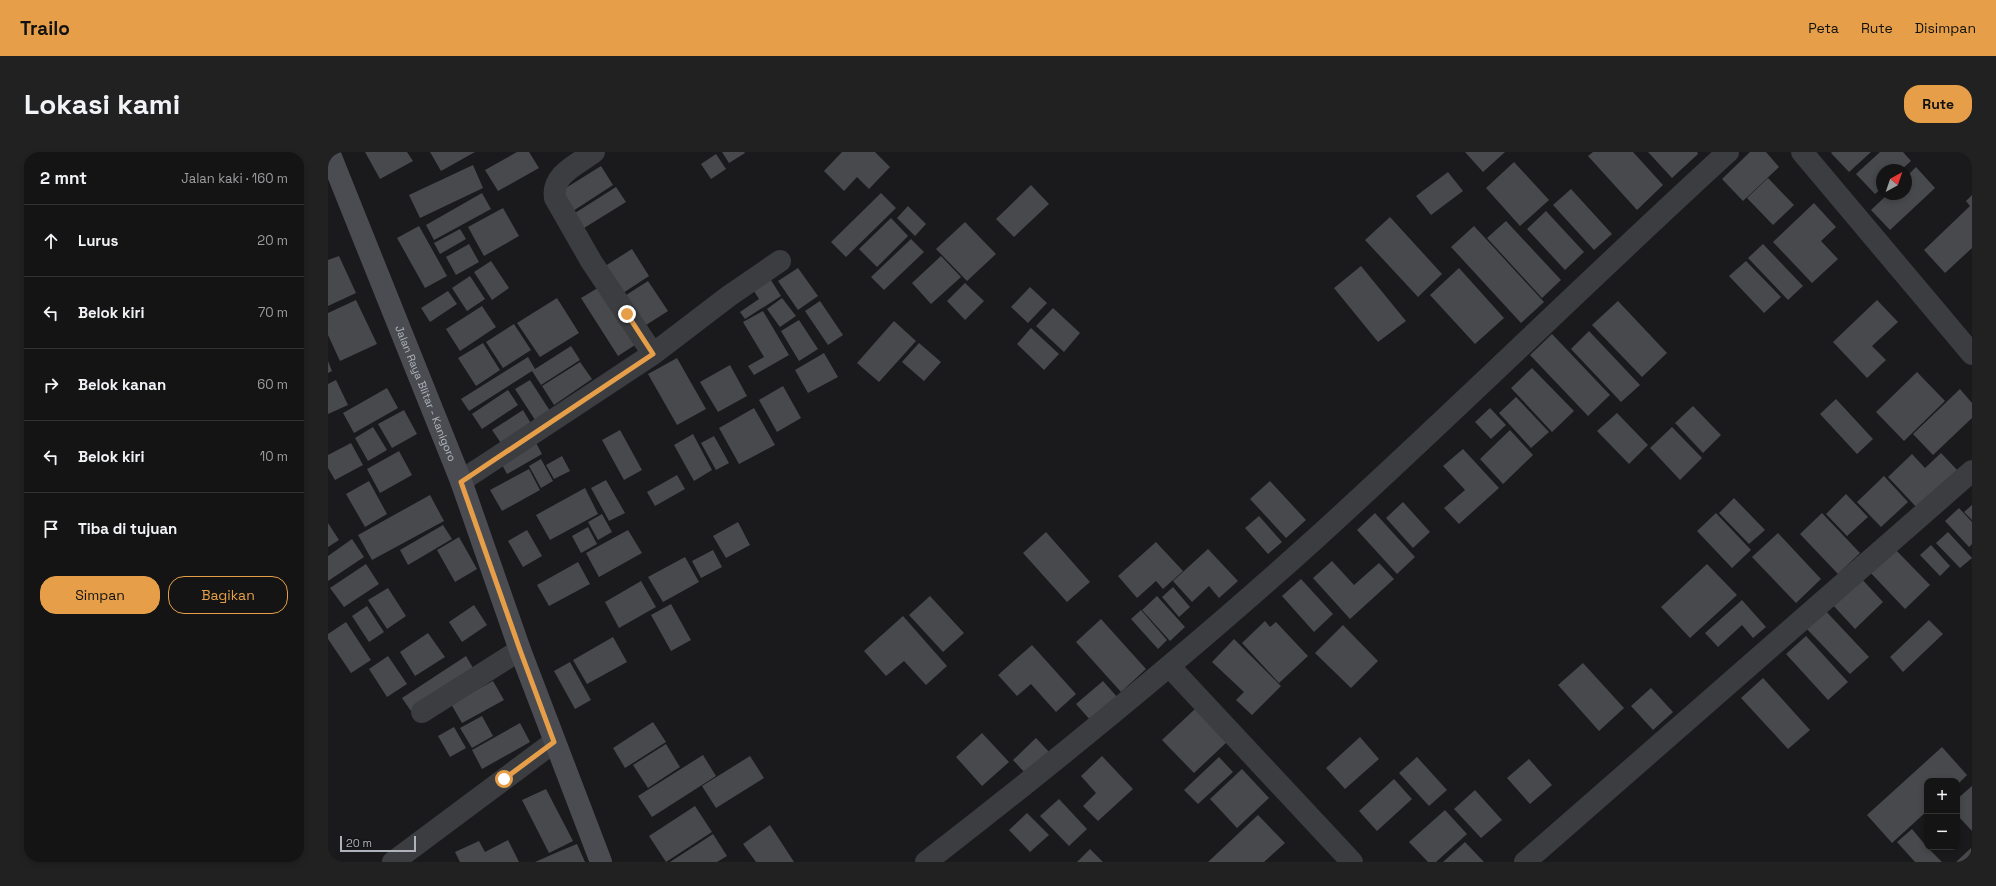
<!DOCTYPE html>
<html lang="id">
<head>
<meta charset="utf-8">
<style>
	body { margin:0; font-family:"Space Grotesk",sans-serif; background:#212122; color:#f1f3f6 }
	.controls { position:absolute; right:12px; bottom:12px; display:grid; overflow:hidden; border-radius:8px; box-shadow:0 2px 6px #0003 }
	.controls button { width:36px; height:36px; display:grid; place-items:center; padding:0; border:0; border-bottom:1px solid #333334; background:#141415; color:#f1f3f6; font:20px sans-serif }
	.compass { position:absolute; left:1548px; top:12px; width:36px; height:36px; border-radius:50%; background:#141415; box-shadow:0 2px 6px #0003; rotate:40deg }
	.scale { position:absolute; left:12px; bottom:10px; width:76px; box-sizing:border-box; padding-left:4px; border:2px solid #aeb3bb; border-top:0; font-size:11px; line-height:14px; white-space:nowrap; color:#aeb3bb; -webkit-text-stroke:3px #151517; paint-order:stroke }
	.stop { position:absolute; width:12px; height:12px; margin:-9px; border:3px solid #e69f48; border-radius:50%; background:#fff }
	.stop.end { background:#e69f48; border-color:#fff; box-shadow:0 1px 4px #0008 }
	.list { margin:0; padding:0; list-style:none }
	h2 { display:flex; justify-content:space-between; align-items:center; height:52px; margin:0; padding:0 16px; font-size:17px }
	h2 small { font-size:13px; font-weight:400; color:#9d9ea0 }
	.list li { display:grid; grid-template-columns:26px 1fr auto; gap:12px; align-items:center; box-sizing:border-box; height:72px; padding:0 16px; border-top:1px solid #333334 }
	.list b { display:block; font-size:15px; white-space:nowrap }
	.list em { font-size:13px; font-style:normal; color:#9d9ea0 }
	.actions { display:flex; gap:8px; padding:12px 16px }
	.actions a { flex:1; padding:9px 0; border:1px solid #e69f48; border-radius:16px; text-align:center; font-size:14px; color:#e69f48 }
	.actions .main { background:#e69f48; color:#111 }
	.icon { flex:none; width:22px; height:22px; fill:none; stroke:currentColor; stroke-width:2; stroke-linecap:round; stroke-linejoin:round }
	.map { position:relative; flex:none; width:1644px; height:710px; overflow:hidden; border-radius:16px }
	header { display:flex; align-items:center; gap:24px; box-sizing:border-box; height:56px; padding:0 20px; background:#e69f48; color:#111 }
	header strong { font-size:19px }
	nav { display:flex; gap:22px; margin-inline-start:auto; font-size:14px }
	.intro { display:flex; align-items:center; justify-content:space-between; box-sizing:border-box; height:96px; padding:0 24px }
	h1 { margin:0; font-size:28px }
	.button { padding:10px 18px; border-radius:16px; background:#e69f48; color:#111; font-size:14px; font-weight:700 }
	main { display:flex; gap:24px; padding:0 24px }
	aside { flex:1; background:#141415; border-radius:16px; box-shadow:0 2px 6px #0003 }
	.map>svg:first-child { display:block }
	.building { fill:#47494c }
	.lines { fill:none; stroke-linecap:round; stroke-linejoin:round }
	.minor { stroke:#3c3d41; stroke-width:22 }
	.secondary { stroke:#4a4c51; stroke-width:22 }
	.route { stroke:#e69f48; stroke-width:5 }
	.labels { text-anchor:middle; stroke-width:3.5; stroke-linejoin:round; paint-order:stroke }
	.street-label { font-size:11px; fill:#aeb3bb; stroke:#151517 }
</style>
</head>
<body>
<header>
<strong>Trailo</strong>
<nav><a>Peta</a><a>Rute</a><a>Disimpan</a></nav>
</header>
<div class="intro"><h1>Lokasi kami</h1><a class="button">Rute</a></div>
<main>
<aside>
<h2>2 mnt<small>Jalan kaki · 160 m</small></h2>
<ul class="list">
<li><svg class="icon" aria-label="ahead" viewBox="0 0 24 24"><path d="M12 20V5M6 11l6-6 6 6"/></svg><div><b>Lurus</b></div><em>20 m</em></li>
<li><svg class="icon" aria-label="left" viewBox="0 0 24 24"><path d="M17 20v-9H6M10 6l-5 5 5 5"/></svg><div><b>Belok kiri</b></div><em>70 m</em></li>
<li><svg class="icon" aria-label="right" viewBox="0 0 24 24"><path d="M7 20v-9h11M14 6l5 5-5 5"/></svg><div><b>Belok kanan</b></div><em>60 m</em></li>
<li><svg class="icon" aria-label="left" viewBox="0 0 24 24"><path d="M17 20v-9H6M10 6l-5 5 5 5"/></svg><div><b>Belok kiri</b></div><em>10 m</em></li>
<li><svg class="icon" aria-label="arrive" viewBox="0 0 24 24"><path d="M6 21V4h12l-3 4 3 4H6"/></svg><div><b>Tiba di tujuan</b></div></li>
</ul>
<div class="actions"><a class="main">Simpan</a><a>Bagikan</a></div>
</aside>
<div class="map">
<svg width="1644" height="710" viewBox="0 0 1644 710">
	<rect width="100%" height="100%" fill="#1a1a1c"/>
	<path class="building" d="M 37,0 L 79,0 L 85,9 L 52,27 Z
		M 102,0 L 147,0 L 113,19 Z
		M 189,0 L 201,0 L 211,16 L 170,39 L 157,18 Z
		M 394,0 L 416,0 L 417,1 L 401,11 Z
		M 514,0 L 547,0 L 562,15 L 541,37 L 529,25 L 516,39 L 496,19 Z
		M 1137,0 L 1177,0 L 1155,20 Z
		M 1265,0 L 1305,0 L 1335,33 L 1309,58 L 1260,4 Z
		M 1320,0 L 1369,0 L 1370,2 L 1344,26 Z
		M 1422,0 L 1438,0 L 1451,15 L 1415,49 L 1394,27 Z
		M 1504,0 L 1543,0 L 1521,20 L 1503,1 Z
		M 1552,0 L 1575,0 L 1583,9 L 1573,18 L 1554,18 L 1554,36 L 1547,42 L 1528,22 Z
		M 388,2 L 398,17 L 383,27 L 373,12 Z
		M 1186,10 L 1221,48 L 1192,74 L 1158,36 Z
		M 145,13 L 155,36 L 92,66 L 81,43 Z
		M 273,14 L 285,33 L 245,59 L 233,39 Z
		M 1588,15 L 1607,36 L 1562,78 L 1543,58 L 1560,42 L 1578,42 L 1578,25 Z
		M 1120,20 L 1135,39 L 1103,63 L 1088,44 Z
		M 1440,26 L 1466,53 L 1445,73 L 1419,46 Z
		M 703,33 L 721,52 L 686,85 L 668,67 Z
		M 288,35 L 298,50 L 256,76 L 247,61 Z
		M 1243,37 L 1284,82 L 1266,98 L 1225,53 Z
		M 154,41 L 163,57 L 106,88 L 98,73 Z
		M 553,41 L 568,56 L 518,105 L 503,90 Z
		M 1644,43 L 1644,96 L 1617,121 L 1596,98 L 1642,54 L 1638,49 Z
		M 1486,51 L 1508,75 L 1493,89 L 1510,107 L 1484,131 L 1445,90 Z
		M 580,54 L 598,72 L 587,84 L 569,66 Z
		M 175,56 L 191,84 L 156,104 L 140,75 Z
		M 1218,59 L 1256,100 L 1237,118 L 1199,77 Z
		M 1062,65 L 1114,122 L 1090,145 L 1037,88 Z
		M 563,66 L 580,84 L 549,115 L 531,97 Z
		M 1178,69 L 1233,128 L 1214,146 L 1159,86 Z
		M 637,70 L 668,102 L 639,129 L 608,97 Z
		M 91,74 L 119,124 L 97,136 L 69,86 Z
		M 1146,74 L 1216,150 L 1193,171 L 1123,95 Z
		M 132,77 L 138,87 L 112,102 L 106,91 Z
		M 583,87 L 596,100 L 556,138 L 543,125 Z
		M 141,92 L 151,110 L 128,123 L 118,105 Z
		M 1435,92 L 1475,134 L 1460,148 L 1420,106 Z
		M 304,97 L 321,124 L 292,143 L 274,116 Z
		M 11,104 L 28,141 L 0,154 L 0,108 Z
		M 613,104 L 633,125 L 603,152 L 584,131 Z
		M 163,109 L 181,136 L 164,148 L 146,120 Z
		M 1418,109 L 1453,145 L 1436,161 L 1401,124 Z
		M 1033,114 L 1078,169 L 1050,190 L 1006,136 Z
		M 470,116 L 490,144 L 470,158 L 450,129 Z
		M 1131,116 L 1176,166 L 1147,192 L 1102,143 Z
		M 142,124 L 157,147 L 139,159 L 124,136 Z
		M 441,125 L 453,144 L 417,167 L 412,160 L 431,147 L 424,136 Z
		M 320,129 L 340,159 L 315,175 L 295,145 Z
		M 637,131 L 656,149 L 637,168 L 619,149 Z
		M 273,134 L 310,191 L 290,204 L 253,146 Z
		M 702,135 L 719,151 L 700,171 L 683,155 Z
		M 120,139 L 129,152 L 102,170 L 93,156 Z
		M 229,146 L 251,181 L 212,205 L 189,171 Z
		M 454,146 L 468,164 L 452,175 L 439,157 Z
		M 28,148 L 49,192 L 12,209 L 0,183 L 0,161 Z
		M 1549,148 L 1570,170 L 1544,194 L 1558,208 L 1539,226 L 1505,190 Z
		M 492,149 L 515,183 L 500,193 L 477,159 Z
		M 1290,149 L 1339,201 L 1314,225 L 1264,173 Z
		M 154,154 L 168,175 L 132,199 L 118,177 Z
		M 725,156 L 752,181 L 736,200 L 708,174 Z
		M 435,159 L 461,203 L 426,223 L 420,214 L 436,205 L 415,170 Z
		M 471,168 L 490,197 L 471,209 L 453,179 Z
		M 566,169 L 588,189 L 551,230 L 529,211 Z
		M 186,172 L 203,198 L 175,216 L 158,190 Z
		M 703,176 L 731,202 L 716,218 L 689,192 Z
		M 1261,179 L 1312,233 L 1293,250 L 1243,197 Z
		M 1224,182 L 1282,243 L 1260,264 L 1202,203 Z
		M 155,191 L 172,218 L 148,234 L 130,206 Z
		M 591,191 L 613,210 L 596,229 L 574,210 Z
		M 243,194 L 252,208 L 213,233 L 204,219 L 141,259 L 133,247 L 200,205 L 207,217 Z
		M 496,201 L 510,225 L 480,241 L 467,218 Z
		M 349,206 L 378,257 L 349,273 L 320,222 Z
		M 0,209 L 4,219 L 0,221 Z
		M 252,210 L 264,227 L 226,253 L 214,234 Z
		M 402,213 L 419,244 L 390,260 L 372,230 Z
		M 1204,216 L 1246,259 L 1224,280 L 1183,236 Z
		M 1589,220 L 1617,249 L 1576,289 L 1548,260 Z
		M 8,228 L 20,253 L 0,262 L 0,232 Z
		M 202,228 L 224,262 L 209,271 L 187,237 Z
		M 455,234 L 473,266 L 449,280 L 431,248 Z
		M 59,236 L 70,256 L 26,281 L 15,261 Z
		M 1632,237 L 1644,251 L 1644,266 L 1605,303 L 1585,282 Z
		M 180,238 L 190,253 L 154,277 L 144,262 Z
		M 1188,245 L 1221,280 L 1203,296 L 1171,261 Z
		M 1508,247 L 1545,287 L 1529,302 L 1492,262 Z
		M 1365,254 L 1393,283 L 1375,301 L 1347,271 Z
		M 426,256 L 447,293 L 411,312 L 391,276 Z
		M 1162,256 L 1178,273 L 1163,287 L 1147,270 Z
		M 76,258 L 89,282 L 64,296 L 50,272 Z
		M 195,258 L 205,275 L 175,294 L 164,278 Z
		M 1289,261 L 1320,293 L 1301,312 L 1269,279 Z
		M 45,275 L 59,298 L 40,309 L 27,286 Z
		M 1344,275 L 1374,306 L 1352,328 L 1322,296 Z
		M 292,278 L 314,318 L 296,328 L 274,288 Z
		M 1182,278 L 1205,303 L 1175,332 L 1152,307 Z
		M 365,282 L 384,318 L 366,329 L 346,293 Z
		M 386,284 L 401,311 L 388,318 L 373,291 Z
		M 207,289 L 214,302 L 179,322 L 172,309 Z
		M 23,291 L 35,313 L 7,328 L 0,316 L 0,303 Z
		M 1135,297 L 1171,336 L 1131,372 L 1116,356 L 1137,338 L 1115,314 Z
		M 71,299 L 84,323 L 52,341 L 39,317 Z
		M 1613,301 L 1632,321 L 1592,359 L 1560,325 L 1584,302 L 1597,316 Z
		M 234,304 L 242,319 L 226,327 L 218,313 Z
		M 213,307 L 225,329 L 213,336 L 201,314 Z
		M 201,317 L 212,338 L 174,359 L 162,338 Z
		M 349,323 L 357,337 L 327,354 L 319,340 Z
		M 1556,324 L 1580,350 L 1553,375 L 1529,350 Z
		M 278,328 L 297,361 L 281,369 L 263,336 Z
		M 41,329 L 59,362 L 37,375 L 18,342 Z
		M 942,329 L 978,368 L 958,386 L 922,347 Z
		M 257,336 L 270,362 L 222,388 L 208,363 Z
		M 1518,342 L 1540,365 L 1519,384 L 1498,362 Z
		M 102,343 L 116,369 L 44,408 L 30,383 Z
		M 1406,346 L 1437,378 L 1421,392 L 1391,361 Z
		M 1075,350 L 1102,380 L 1085,396 L 1058,366 Z
		M 1644,353 L 1644,368 L 1636,360 Z
		M 1631,356 L 1644,370 L 1644,392 L 1641,395 L 1617,369 Z
		M 1047,361 L 1087,405 L 1069,422 L 1029,378 Z
		M 1388,361 L 1423,398 L 1404,416 L 1369,379 Z
		M 1494,361 L 1532,401 L 1510,422 L 1472,382 Z
		M 274,362 L 284,380 L 270,388 L 260,370 Z
		M 931,364 L 954,390 L 940,402 L 917,376 Z
		M 410,370 L 422,393 L 398,406 L 385,384 Z
		M 0,371 L 11,388 L 0,395 Z
		M 115,373 L 124,387 L 80,413 L 72,398 Z
		M 260,375 L 269,392 L 253,401 L 244,384 Z
		M 199,378 L 214,404 L 195,415 L 180,389 Z
		M 300,378 L 314,401 L 271,425 L 258,401 Z
		M 718,380 L 762,430 L 739,450 L 695,401 Z
		M 1620,380 L 1644,406 L 1632,416 L 1608,391 Z
		M 1450,381 L 1493,427 L 1468,451 L 1424,405 Z
		M 131,385 L 149,417 L 127,430 L 109,398 Z
		M 24,387 L 36,405 L 0,429 L 0,404 Z
		M 828,390 L 855,419 L 835,437 L 828,429 L 809,446 L 790,424 Z
		M 1603,393 L 1622,414 L 1612,424 L 1592,403 Z
		M 1564,394 L 1602,433 L 1577,457 L 1539,417 Z
		M 880,397 L 910,429 L 891,446 L 881,434 L 864,450 L 845,429 Z
		M 385,398 L 394,415 L 373,426 L 364,409 Z
		M 357,405 L 371,430 L 335,450 L 320,425 Z
		M 1004,409 L 1026,433 L 1051,411 L 1066,427 L 1022,467 L 985,426 Z
		M 250,410 L 262,432 L 221,454 L 209,433 Z
		M 38,412 L 51,432 L 16,455 L 2,436 Z
		M 1379,412 L 1409,443 L 1362,486 L 1333,455 Z
		M 1531,424 L 1555,450 L 1527,477 L 1503,451 Z
		M 973,427 L 1005,462 L 986,480 L 954,444 Z
		M 313,429 L 328,455 L 291,476 L 277,450 Z
		M 845,435 L 862,455 L 851,465 L 834,445 Z
		M 60,436 L 78,464 L 59,477 L 40,448 Z
		M 602,444 L 636,481 L 615,500 L 581,463 Z
		M 829,444 L 857,475 L 842,489 L 814,458 Z
		M 1414,448 L 1438,475 L 1425,486 L 1414,473 L 1390,495 L 1377,481 Z
		M 343,452 L 363,488 L 343,499 L 323,463 Z
		M 146,453 L 159,473 L 134,490 L 121,470 Z
		M 39,454 L 56,480 L 41,490 L 24,464 Z
		M 1494,455 L 1541,505 L 1522,522 L 1475,473 Z
		M 813,458 L 839,488 L 830,497 L 803,467 Z
		M 575,464 L 619,514 L 598,533 L 576,509 L 558,524 L 536,499 Z
		M 773,467 L 818,517 L 793,540 L 748,490 Z
		M 1601,468 L 1615,482 L 1575,520 L 1562,505 Z
		M 937,469 L 942,475 L 948,470 L 980,504 L 951,531 L 914,491 Z
		M 18,470 L 43,508 L 23,521 L 0,487 L 0,482 Z
		M 1015,473 L 1050,509 L 1023,536 L 987,501 Z
		M 100,481 L 117,505 L 87,524 L 72,500 Z
		M 1478,484 L 1520,530 L 1500,548 L 1458,502 Z
		M 285,485 L 299,510 L 259,532 L 245,508 Z
		M 906,487 L 953,534 L 924,563 L 908,548 L 916,540 L 884,510 Z
		M 704,493 L 748,542 L 728,560 L 703,532 L 689,544 L 670,523 Z
		M 60,504 L 79,532 L 59,545 L 41,517 Z
		M 138,504 L 148,521 L 85,562 L 74,546 Z
		M 242,510 L 263,548 L 247,557 L 226,519 Z
		M 1255,511 L 1296,556 L 1271,579 L 1230,533 Z
		M 1435,526 L 1482,578 L 1460,597 L 1413,546 Z
		M 165,529 L 176,548 L 134,571 L 123,552 Z
		M 775,529 L 790,546 L 763,569 L 748,552 Z
		M 1323,536 L 1345,560 L 1325,578 L 1303,554 Z
		M 867,557 L 899,590 L 866,621 L 834,588 Z
		M 154,564 L 165,584 L 144,596 L 132,576 Z
		M 325,570 L 338,590 L 297,616 L 285,596 Z
		M 192,571 L 202,590 L 154,617 L 144,598 Z
		M 126,575 L 138,596 L 122,605 L 110,584 Z
		M 654,581 L 681,610 L 654,634 L 628,605 Z
		M 1032,585 L 1051,607 L 1017,637 L 998,616 Z
		M 708,586 L 722,601 L 699,623 L 685,608 Z
		M 338,592 L 352,615 L 320,636 L 305,613 Z
		M 1614,595 L 1639,623 L 1629,633 L 1629,629 L 1599,629 L 1599,659 L 1564,691 L 1539,663 Z
		M 375,603 L 388,624 L 324,665 L 310,644 Z
		M 422,604 L 436,626 L 388,656 L 374,634 Z
		M 774,604 L 805,637 L 770,669 L 755,654 L 768,641 L 753,624 Z
		M 891,605 L 905,620 L 870,652 L 856,638 Z
		M 1089,605 L 1119,638 L 1101,654 L 1071,621 Z
		M 1201,607 L 1224,633 L 1202,652 L 1179,626 Z
		M 914,617 L 941,646 L 909,676 L 882,647 Z
		M 1066,627 L 1084,647 L 1049,679 L 1031,659 Z
		M 1644,634 L 1644,679 L 1629,663 L 1629,647 Z
		M 218,637 L 245,689 L 221,701 L 194,648 Z
		M 1147,638 L 1174,668 L 1153,686 L 1126,657 Z
		M 731,647 L 759,677 L 741,694 L 712,664 Z
		M 367,654 L 384,680 L 338,710 L 321,684 Z
		M 1117,658 L 1139,682 L 1108,710 L 1100,710 L 1081,690 Z
		M 699,661 L 721,683 L 702,700 L 681,678 Z
		M 930,663 L 957,691 L 936,710 L 880,710 Z
		M 442,673 L 455,693 L 466,710 L 428,710 L 415,692 Z
		M 1584,677 L 1599,695 L 1614,710 L 1587,710 L 1569,690 Z
		M 385,682 L 399,704 L 389,710 L 342,710 Z
		M 180,688 L 191,710 L 132,710 L 127,700 L 151,689 L 157,700 Z
		M 1137,690 L 1156,710 L 1115,710 Z
		M 249,692 L 257,710 L 207,710 L 232,699 Z
		M 1643,696 L 1644,710 L 1628,710 Z
		M 762,697 L 775,710 L 749,710 Z"/>
	<g class="lines">
		<path class="minor" d="M 266,0 C 251,12 223,22 227,46 L 263,109 L 325,202
			M 1474,0 L 1644,202
			M 133,329 L 325,202 L 401,144 L 452,109
			M 841,514 L 1024,710
			M 94,560 L 192,498
			M 65,710 L 226,590
			M 598,710 C 731,607 862,500 987,387 C 1127,260 1261,127 1400,0
			M 1197,710 L 1644,319"/>
		<path class="secondary" id="s1" d="M 1,0 L 133,329 L 192,498 L 273,710"/>
	</g>
	<g class="lines">
		<path class="route" d="M 176,627 L 226,590 L 192,498 L 133,330 L 325,202 L 299,162"/>
	</g>
	<g class="labels">
		<g class="street-label">
			<text dy="4" stroke="none"><textPath href="#s1" startOffset="260">Jalan Raya Blitar - Kanigoro</textPath></text>
		</g>
	</g>
</svg>
<div class="controls">
<button>+</button>
<button>−</button>
</div>
<svg class="compass" viewBox="-18 -18 36 36"><path d="M0-13l5 13h-10z" fill="#e53935"/><path d="M0 13l5-13h-10z" fill="#9d9ea0"/></svg>
<div class="scale">20 m</div>
<div class="stop" style="left:176px;top:627px"></div>
<div class="stop end" style="left:299px;top:162px"></div>
</div>
</main>
</body>
</html>
